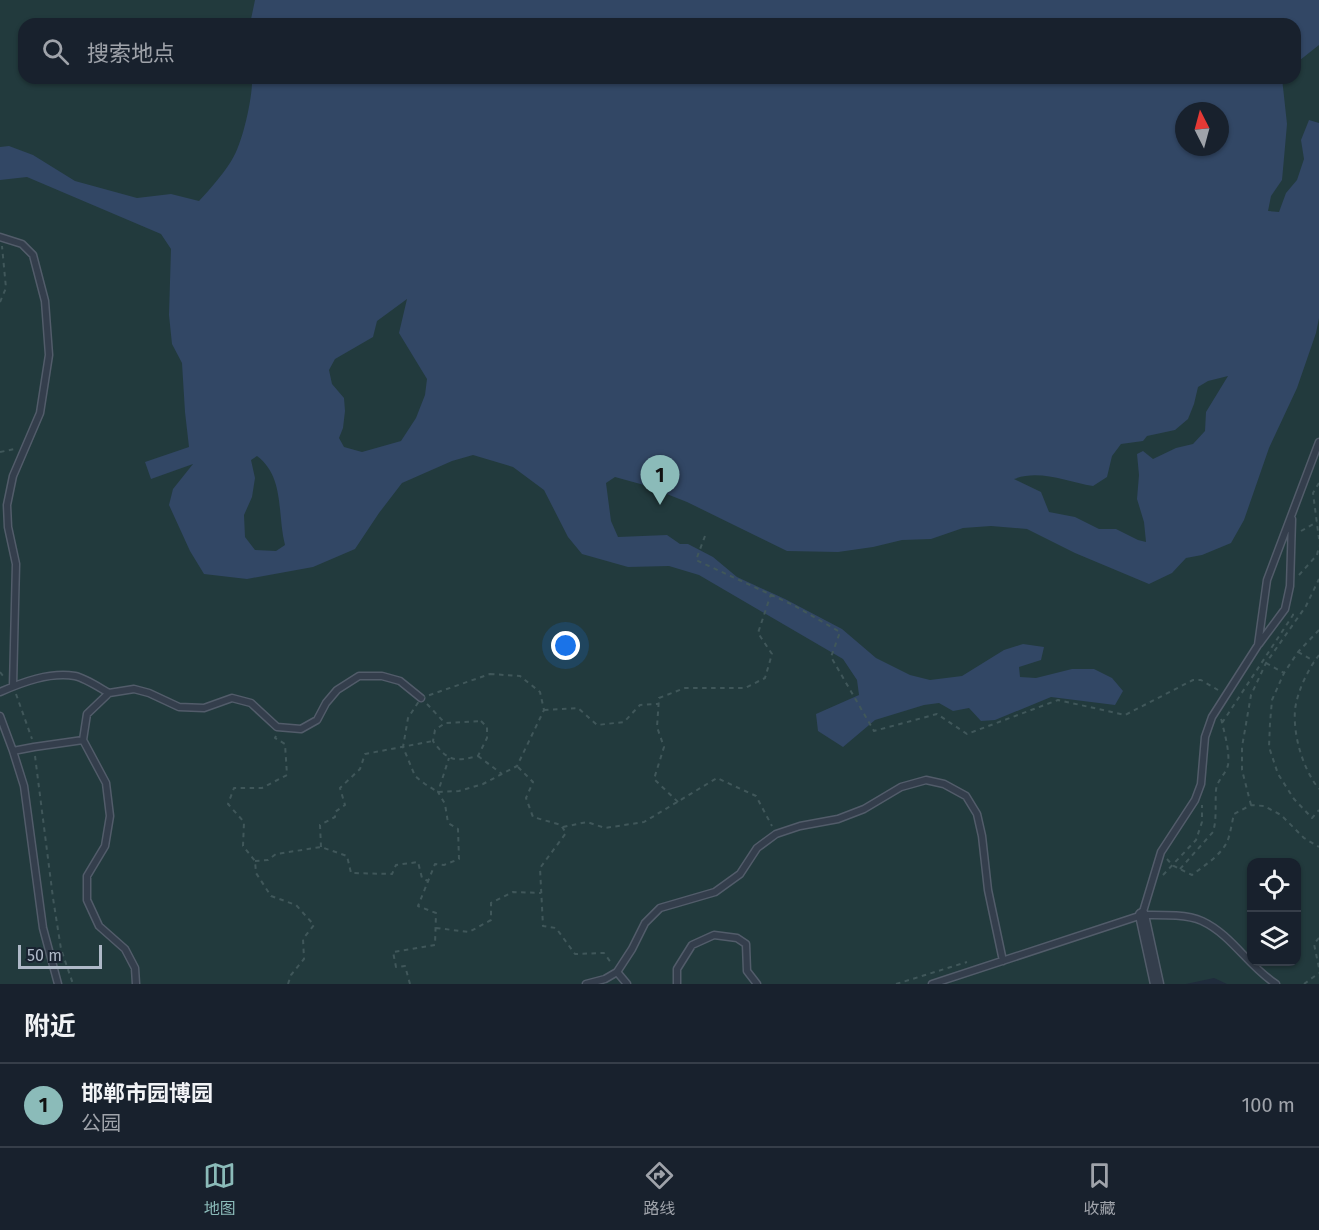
<!DOCTYPE html>
<html lang="zh">
<head>
<meta charset="utf-8">
<style>
	body { margin:0; font-family:"Fira Sans","Noto Sans SC",sans-serif; background:#212935; color:#f1f3f6 }
	.controls { position:absolute; right:18px; bottom:18px; display:grid; overflow:hidden; border-radius:12px; box-shadow:0 2px 4px #0004 }
	.controls button { width:54px; height:54px; display:grid; place-items:center; padding:0; border:0; border-bottom:2px solid #363e49; background:#18212d; color:#f1f3f6; font:30px sans-serif }
	.compass { position:absolute; left:1175px; top:102px; width:54px; height:54px; border-radius:50%; background:#18212d; box-shadow:0 2px 4px #0004; rotate:354deg }
	.scale { position:absolute; left:18px; bottom:15px; width:84px; box-sizing:border-box; padding-left:6px; border:3px solid #afb9c8; border-top:0; font-size:16px; line-height:21px; white-space:nowrap; color:#afb9c8; -webkit-text-stroke:4px #192331; paint-order:stroke }
	.you { position:absolute; left:566px; top:646px; width:21px; height:21px; margin:-15px; border:4px solid #fff; border-radius:50%; background:#1a73e8; box-shadow:0 0 0 9px #1a73e833 }
	.badge { display:grid; place-items:center; width:39px; height:39px; border-radius:50%; background:#8bbbb9; color:#111; font-size:20px; font-weight:700 }
	.pin { position:absolute; translate:-50% -50px; filter:drop-shadow(0 2px 3px #0008) }
	.pin::after { content:''; position:absolute; top:32px; width:21px; height:18px; background:inherit; clip-path:polygon(0 0,100% 0,50% 100%) }
	.list { margin:0; padding:0; list-style:none }
	h2 { display:flex; justify-content:space-between; align-items:center; height:78px; margin:0; padding:0 24px; font-size:26px }
	h2 small { font-size:20px; font-weight:400; color:#9fa3aa }
	.list li { display:grid; grid-template-columns:39px 1fr auto; gap:18px; align-items:center; box-sizing:border-box; height:84px; padding:0 24px; border-top:2px solid #363e49 }
	.list b { display:block; font-size:22px; white-space:nowrap }
	.list p { margin:0; font-size:20px; white-space:nowrap; color:#9fa3aa }
	.list em { font-size:20px; font-style:normal; color:#9fa3aa }
	.icon { flex:none; width:33px; height:33px; fill:none; stroke:currentColor; stroke-width:2; stroke-linecap:round; stroke-linejoin:round }
	.map { position:relative; flex:none; width:1319px; height:984px; overflow:hidden }
	.search { position:absolute; background:#18212d; box-shadow:0 2px 4px #0004; left:18px; right:18px; top:18px; height:66px; display:flex; align-items:center; gap:15px; box-sizing:border-box; padding:0 21px; border-radius:18px; color:#9fa3aa; font-size:22px }
	.sheet { height:162px; background:#18212d }
	nav { display:flex; justify-content:space-around; align-items:center; box-sizing:border-box; height:84px; border-top:2px solid #363e49; background:#18212d; font-size:16px; color:#9fa3aa }
	nav a { display:grid; justify-items:center; gap:3px }
	nav .on { color:#8bbbb9 }
	.map>svg:first-child { display:block }
	.green { fill:#223a3d; fill-rule:evenodd }
	.water { fill:#324765; fill-rule:evenodd }
	.lines { fill:none; stroke-linecap:round; stroke-linejoin:round }
	.lane-casing { stroke:#525c6a; stroke-width:9 }
	.street-casing { stroke:#525c6a; stroke-width:15 }
	.path { stroke:#40575a; stroke-width:2; stroke-dasharray:4.5 4.5; stroke-linecap:butt }
	.lane { stroke:#343e4c; stroke-width:6 }
	.street { stroke:#343e4c; stroke-width:12 }
</style>
</head>
<body>
<div class="map">
<svg width="1319" height="984" viewBox="0 0 1319 984">
	<rect width="100%" height="100%" fill="#202c3c"/>
	<path class="green" d="M 0,0 L 1319,0 L 1319,984 L 1227,984 L 1214,978 L 1186,984 L 0,984 ZM 24,24 L 1295,24 L 1295,78 L 24,78 ZM 1184,111 L 1220,111 L 1220,147 L 1184,147 ZM 1252,862 L 1296,862 L 1296,962 L 1252,962 Z"/>
	<path class="water" d="M 255,0 L 1319,0 L 1319,45 L 1295,64 L 1295,24 L 250,24 Z
		M 252,78 L 1282,78 L 1287,124 L 1284,158 L 1282,180 L 1271,196 L 1268,211 L 1279,212 L 1286,193 L 1297,180 L 1304,159 L 1301,140 L 1309,120 L 1319,123 L 1319,318 L 1316,333 L 1297,388 L 1269,448 L 1244,520 L 1231,543 L 1202,555 L 1186,558 L 1172,573 L 1149,584 L 1075,553 L 1027,529 L 991,526 L 963,528 L 931,539 L 902,540 L 873,547 L 838,552 L 787,551 L 687,502 L 644,485 L 615,477 L 606,483 L 611,521 L 618,537 L 667,535 L 680,544 L 688,544 L 713,557 L 737,577 L 785,599 L 842,629 L 876,658 L 910,675 L 930,680 L 962,676 L 1004,650 L 1023,644 L 1044,647 L 1041,660 L 1019,667 L 1020,677 L 1036,678 L 1072,669 L 1094,669 L 1112,678 L 1123,691 L 1115,705 L 1051,697 L 995,720 L 981,721 L 969,708 L 953,711 L 939,703 L 924,705 L 875,720 L 843,747 L 818,731 L 816,714 L 859,695 L 857,680 L 843,659 L 699,575 L 669,566 L 628,567 L 582,554 L 568,537 L 544,490 L 513,467 L 473,455 L 452,461 L 402,483 L 379,513 L 355,549 L 313,567 L 247,579 L 204,574 L 190,551 L 169,505 L 173,489 L 193,464 L 151,479 L 145,462 L 189,447 L 185,412 L 182,363 L 172,344 L 169,315 L 171,249 L 161,234 L 27,177 L 0,180 L 0,147 L 9,146 L 33,155 L 75,181 L 137,198 L 171,194 L 199,201 C 210,189 227,170 234,156 C 243,140 253,96 252,78 ZM 1184,111 L 1220,111 L 1220,147 L 1184,147 ZM 407,299 L 399,333 L 427,379 L 425,395 L 416,418 L 401,441 L 362,452 L 344,447 L 339,438 L 343,428 L 345,411 L 344,398 L 332,384 L 329,370 L 335,359 L 373,337 L 377,321 ZM 1228,376 L 1206,412 L 1205,431 L 1193,444 L 1176,448 L 1153,459 L 1143,451 L 1137,454 L 1139,475 L 1137,499 L 1144,522 L 1146,542 L 1138,540 L 1116,529 L 1099,529 L 1075,517 L 1049,512 L 1041,492 L 1014,479 C 1040,469 1067,482 1093,486 L 1107,477 L 1112,456 L 1121,444 L 1143,441 L 1147,436 L 1175,430 L 1188,419 L 1194,404 L 1198,387 L 1208,381 ZM 257,456 C 285,477 277,514 285,545 L 276,551 L 255,550 L 245,537 L 244,515 L 252,497 L 255,478 L 251,460 Z"/>
	<g class="lines">
		<g class="lane-casing">
			<path id="lane" d="M 0,237 L 22,244 L 33,255 L 45,301 L 49,355 L 40,413 L 13,476 L 7,505 L 8,527 L 16,564 L 13,686
				M 1259,644 L 1285,609 L 1290,586 L 1292,519
				M 0,692 C 23,682 49,672 75,676 C 85,678 100,688 109,693
				M 0,716 L 13,751 L 24,786 L 43,928 L 58,984
				M 13,751 L 34,747 L 83,740
				M 1142,915 L 1161,852 L 1195,800 L 1201,784 L 1205,737 L 1212,717 L 1258,645 L 1267,580 L 1319,442
				M 617,972 L 627,984
				M 136,984 L 135,968 L 125,949 L 99,926 L 87,900 L 87,876 L 105,846 L 110,816 L 106,783 L 83,740 L 87,714 L 109,693 L 134,689 L 149,693 L 179,707 L 204,708 L 232,698 L 251,703 L 277,727 L 301,729 L 317,720 L 326,703 L 337,690 L 359,676 L 382,676 L 400,681 L 421,698
				M 586,984 L 605,979 L 617,972 L 632,949 L 645,923 L 660,908 L 715,892 L 740,874 L 757,848 L 776,834 L 800,826 L 838,819 L 864,809 L 901,787 L 926,780 L 944,784 L 966,796 L 977,814 L 982,836 L 988,890 L 1003,961
				M 677,984 L 677,969 L 692,945 L 714,935 L 737,938 L 746,944 L 747,971 L 757,984
				M 932,984 L 1142,915 C 1160,915 1186,914 1202,921 C 1232,935 1248,966 1276,984"/>
		</g>
		<g class="street-casing">
			<path id="street" d="M 1142,915 L 1157,984"/>
		</g>
		<path class="path" d="M 0,302 L 6,288 L 2,246
			M 0,452 L 15,449
			M 1319,483 L 1313,493 L 1319,539
			M 1301,531 L 1317,522
			M 705,536 L 696,560 L 793,605 L 840,632 L 831,657 L 874,731 L 937,714 L 967,734 L 1058,700 L 1125,715 L 1193,680 L 1201,680 L 1218,690
			M 1299,575 L 1317,555 L 1319,546
			M 1319,630 L 1298,652 L 1284,673 L 1272,700 L 1270,723 L 1269,747 L 1278,774 L 1294,799 L 1312,818 L 1319,810
			M 1298,652 L 1314,661
			M 1319,655 C 1308,669 1297,692 1295,710 C 1293,736 1303,769 1319,789
			M 1266,663 L 1284,673
			M 0,672 L 4,677
			M 490,674 L 520,676 L 540,692 L 544,710 L 517,766 L 483,784 L 459,791 L 438,792 L 425,784 L 415,776 L 403,747 L 408,718 L 421,698 Z
			M 16,694 L 32,739
			M 427,704 L 444,722
			M 544,710 L 578,708 L 597,725 L 624,722 L 640,705 L 658,704
			M 481,721 L 487,727 L 487,738 L 478,756 C 455,762 447,761 433,741 L 435,730 L 445,723 Z
			M 1222,723 L 1293,615 L 1293,612
			M 276,736 L 275,738 L 285,744 L 287,775 L 262,788 L 234,788 L 228,804 L 244,822 L 243,846 L 255,861 L 256,873 L 271,896 L 296,905 L 314,925 L 303,939 L 304,959 L 291,975 L 288,984
			M 35,756 L 53,898 L 61,949 L 73,984
			M 478,756 L 502,774
			M 518,767 L 533,782 L 526,798 L 533,817 L 561,825 L 566,833 L 540,868 L 543,926 L 556,928 L 575,954 L 604,953 L 612,964
			M 678,802 L 654,779 L 664,747 L 657,727 L 659,698 L 685,688 L 745,688 L 765,678 L 772,654 L 758,633 L 771,594
			M 1251,805 L 1242,770 L 1242,747 L 1251,695 L 1266,663 L 1306,606 L 1319,579
			M 563,827 L 587,822 L 605,828 L 644,822 L 717,778 L 756,796 L 772,826
			M 321,847 L 320,825 L 335,817 L 335,812 L 345,805 L 340,788 L 360,769 L 365,754 L 433,741
			M 1167,859 L 1172,865 L 1192,875 C 1205,865 1220,856 1227,842 C 1230,836 1232,822 1234,814 L 1251,805 L 1264,806 L 1281,815 L 1304,838 L 1319,847
			M 255,861 L 268,860 L 276,854 L 321,847 L 347,856 L 351,873 L 392,874 L 396,865 L 418,862 L 422,878 L 428,881
			M 1180,869 L 1213,832 C 1217,819 1215,804 1216,790 C 1217,780 1226,774 1228,765 C 1230,750 1224,732 1221,718
			M 1163,875 L 1196,840 L 1202,822 L 1202,805
			M 436,928 L 469,932 L 491,920 L 491,903 L 513,892 L 541,893
			M 1319,938 L 1314,944 L 1319,968
			M 410,984 L 405,966 L 396,967 L 393,952 L 435,945 L 436,913 L 418,906 L 435,864 L 444,865 L 459,859 L 458,829 L 448,823 L 445,804 L 438,792 L 449,758
			M 896,984 L 967,962
			M 1304,984 L 1319,973"/>
		<use href="#lane" class="lane"/>
		<use href="#street" class="street"/>
	</g>
</svg>
<div class="controls">
<button><svg class="icon" aria-label="locate" viewBox="0 0 24 24"><circle cx="12" cy="12" r="6"/><path d="M12 2v4M12 18v4M2 12h4M18 12h4"/></svg></button>
<button><svg class="icon" aria-label="layers" viewBox="0 0 24 24"><path d="M12 4l9 5-9 5-9-5zM3 14l9 5 9-5"/></svg></button>
</div>
<svg class="compass" viewBox="-18 -18 36 36"><path d="M0-13l5 13h-10z" fill="#e53935"/><path d="M0 13l5-13h-10z" fill="#9fa3aa"/></svg>
<div class="scale">50 m</div>
<div class="you"></div>
<div class="pin badge" style="left:660px;top:505px">1</div>
<div class="search"><svg class="icon" aria-label="search" viewBox="0 0 24 24"><circle cx="10" cy="10" r="6"/><path d="M15 15l6 6"/></svg>搜索地点</div>
</div>
<section class="sheet">
<h2>附近<small></small></h2>
<ul class="list">
<li><span class="badge">1</span><div><b>邯郸市园博园</b><p>公园</p></div><em>100 m</em></li>
</ul>
</section>
<nav>
<a class="on"><svg class="icon" aria-label="map" viewBox="0 0 24 24"><path d="M3 6l6-2 6 2 6-2v14l-6 2-6-2-6 2zM9 4v14M15 6v14"/></svg>地图</a>
<a><svg class="icon" aria-label="directions" viewBox="0 0 24 24"><path d="M12 3l9 9-9 9-9-9zM9 14v-3h6M13 9l2 2-2 2"/></svg>路线</a>
<a><svg class="icon" aria-label="saved" viewBox="0 0 24 24"><path d="M7 4h10v16l-5-4-5 4z"/></svg>收藏</a>
</nav>
</body>
</html>
